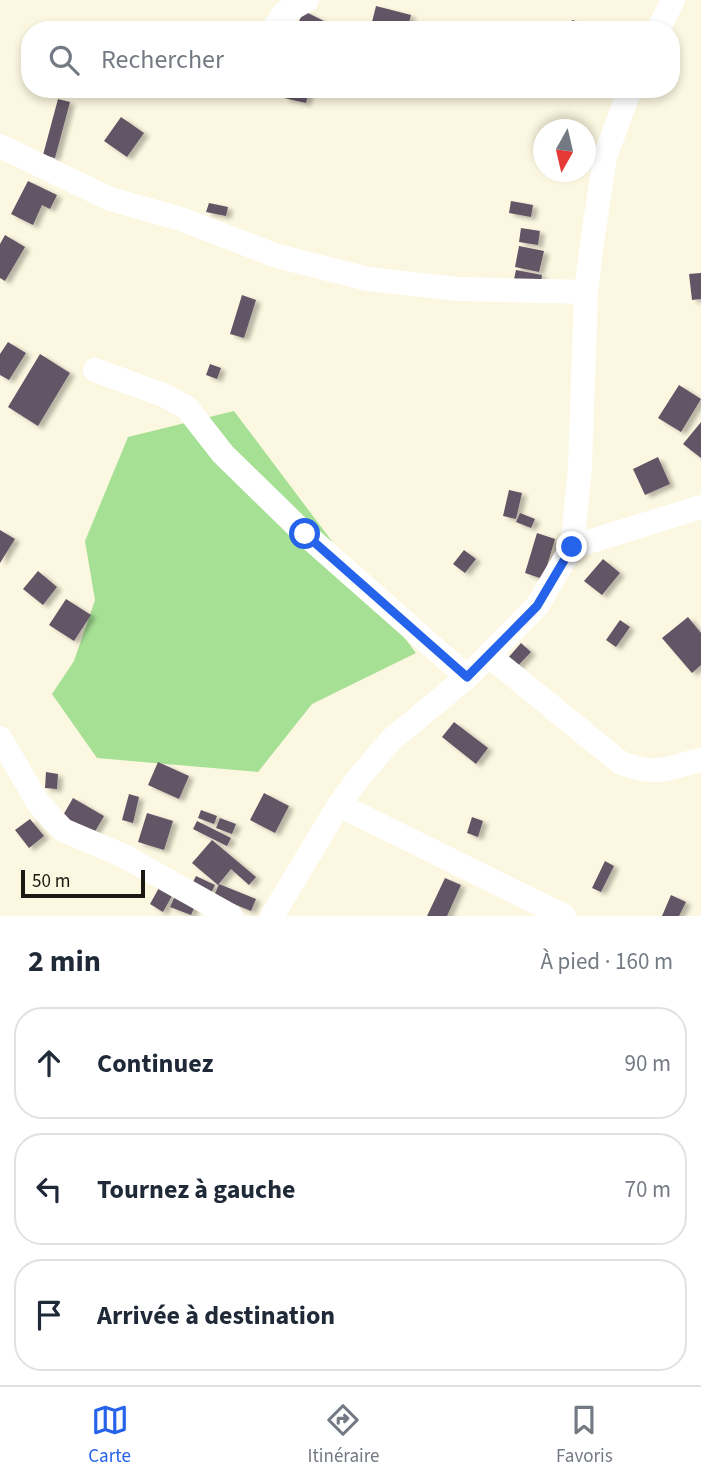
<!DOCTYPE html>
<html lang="fr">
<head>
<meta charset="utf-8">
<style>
	body { margin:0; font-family:"Source Sans 3",sans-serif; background:#f6f6f7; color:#1f2937 }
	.compass { position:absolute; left:533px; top:119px; width:63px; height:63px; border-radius:50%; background:#fff; box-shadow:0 4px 10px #0003; rotate:188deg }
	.scale { position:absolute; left:21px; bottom:18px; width:124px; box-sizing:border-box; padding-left:7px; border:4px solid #1a1810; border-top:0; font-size:19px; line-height:24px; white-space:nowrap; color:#1a1810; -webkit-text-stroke:5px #fcf7e0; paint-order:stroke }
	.stop { position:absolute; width:21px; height:21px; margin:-16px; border:5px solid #2563eb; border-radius:50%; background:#fff }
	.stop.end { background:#2563eb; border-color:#fff; box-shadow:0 2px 7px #0008 }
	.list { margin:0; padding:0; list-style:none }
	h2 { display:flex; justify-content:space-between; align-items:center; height:91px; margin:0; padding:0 28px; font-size:30px }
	h2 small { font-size:23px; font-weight:400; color:#747a83 }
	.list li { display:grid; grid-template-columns:46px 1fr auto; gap:21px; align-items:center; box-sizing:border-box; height:112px; margin:0 14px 14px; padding:0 14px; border:2px solid #e0e1e3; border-radius:28px }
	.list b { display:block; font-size:26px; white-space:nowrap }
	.list em { font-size:23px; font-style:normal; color:#747a83 }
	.icon { flex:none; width:38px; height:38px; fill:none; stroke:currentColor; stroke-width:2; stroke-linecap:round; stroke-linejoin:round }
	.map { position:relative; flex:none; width:701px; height:916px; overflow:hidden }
	.search { position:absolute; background:#fff; box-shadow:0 4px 10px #0003; left:21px; right:21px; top:21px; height:77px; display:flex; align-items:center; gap:18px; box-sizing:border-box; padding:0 24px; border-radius:28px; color:#747a83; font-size:26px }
	.sheet { height:469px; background:#fff }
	nav { display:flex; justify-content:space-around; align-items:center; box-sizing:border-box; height:98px; border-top:2px solid #e0e1e3; background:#fff; font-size:19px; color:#747a83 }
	nav a { display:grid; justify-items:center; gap:4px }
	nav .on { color:#2563eb }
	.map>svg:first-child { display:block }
	.green { fill:#a6e094 }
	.building { fill:#625565; filter:url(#shadow) }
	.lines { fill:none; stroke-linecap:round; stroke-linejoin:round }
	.minor { stroke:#fff; stroke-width:24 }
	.route { stroke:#2563eb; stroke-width:9 }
</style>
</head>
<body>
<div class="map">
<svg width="701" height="916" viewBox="0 0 701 916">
	<defs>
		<filter id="shadow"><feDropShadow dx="5" dy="3" stdDeviation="2" flood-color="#0004"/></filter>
	</defs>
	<rect width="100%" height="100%" fill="#fcf7e0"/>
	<path class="green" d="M 234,411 L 416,653 L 312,704 L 258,772 L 97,758 L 52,694 L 74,661 L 95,600 L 85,541 L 128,437 Z"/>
	<path class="building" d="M 376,6 L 411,15 L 407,30 L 370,30 Z
		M 304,11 L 324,21 L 320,30 L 299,21 Z
		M 572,20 L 604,29 L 604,30 L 570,30 Z
		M 286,89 L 309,89 L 306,103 L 284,98 Z
		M 58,99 L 70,102 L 55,158 L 43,155 Z
		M 121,117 L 144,133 L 127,157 L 104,141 Z
		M 28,181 L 57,195 L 50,209 L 42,205 L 33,225 L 11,214 Z
		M 511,201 L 533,205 L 531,217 L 509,213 Z
		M 209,203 L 228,207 L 226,216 L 206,212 Z
		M 521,228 L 540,231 L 538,245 L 519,242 Z
		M 5,235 L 25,247 L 5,281 L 0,278 L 0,244 Z
		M 519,246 L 544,251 L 539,272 L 515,267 Z
		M 516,270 L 542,275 L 540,289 L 513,284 Z
		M 701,273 L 701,299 L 692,300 L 689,274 Z
		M 242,295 L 256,300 L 244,338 L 230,334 Z
		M 8,342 L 26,353 L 9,380 L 0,375 L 0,354 Z
		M 40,354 L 70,373 L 38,426 L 8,407 Z
		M 210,364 L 221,368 L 217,379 L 206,375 Z
		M 679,385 L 701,399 L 681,432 L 658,418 Z
		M 701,422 L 701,458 L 683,444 Z
		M 658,457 L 670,484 L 645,495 L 633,469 Z
		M 509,490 L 522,493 L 516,519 L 503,516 Z
		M 520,513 L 535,519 L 531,528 L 516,522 Z
		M 0,530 L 15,539 L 0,563 Z
		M 537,533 L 555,539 L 543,579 L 525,573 Z
		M 464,550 L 476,559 L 465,573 L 453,564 Z
		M 603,559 L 620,573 L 602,595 L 584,581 Z
		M 38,571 L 57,587 L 43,605 L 23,589 Z
		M 66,599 L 91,615 L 74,641 L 49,625 Z
		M 688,617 L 701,633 L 701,665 L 692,673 L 662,638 Z
		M 620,620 L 630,627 L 616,647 L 606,640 Z
		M 521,643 L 531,652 L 510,674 L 501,666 Z
		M 454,722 L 488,748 L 476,764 L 442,737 Z
		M 158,762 L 189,776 L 179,799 L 148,785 Z
		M 46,772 L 58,774 L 57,789 L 45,788 Z
		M 264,793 L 289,806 L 275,833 L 250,820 Z
		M 129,794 L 139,797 L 133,823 L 122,820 Z
		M 73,798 L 104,816 L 89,842 L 58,824 Z
		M 201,810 L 217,816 L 214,824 L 198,818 Z
		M 147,813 L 173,821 L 164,850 L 138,842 Z
		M 472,817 L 483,821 L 478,837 L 467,833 Z
		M 220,818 L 236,824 L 232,834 L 216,828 Z
		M 30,819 L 44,836 L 29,848 L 15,830 Z
		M 197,821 L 231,838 L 227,846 L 193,829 Z
		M 212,840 L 256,877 L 249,885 L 231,869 L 218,885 L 192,863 Z
		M 605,861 L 614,866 L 601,892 L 592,888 Z
		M 196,876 L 215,885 L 210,895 L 191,886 Z
		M 445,878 L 461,885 L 447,916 L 427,916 Z
		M 219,884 L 256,899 L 251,911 L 214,896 Z
		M 160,886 L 173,894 L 163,912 L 150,904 Z
		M 671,895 L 686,902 L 679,916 L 662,916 Z
		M 175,896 L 196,904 L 191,915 L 170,907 Z"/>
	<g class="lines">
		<path class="minor" d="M 273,30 L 284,13 L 307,0
			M 658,30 L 673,0
			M 0,146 L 110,199 L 181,219 L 277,256 L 368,279 L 458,289 L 586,292
			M 95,370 L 166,396 L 187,408 L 223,454 L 305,534 L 467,677
			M 572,547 L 701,507
			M 488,655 L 621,763 C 662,777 664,768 701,760
			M 0,738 L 39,804 L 63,830 L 124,856 L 231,916
			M 339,805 L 564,916
			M 272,916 L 339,805 L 361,775 L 391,740 L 467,677 L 537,606 L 572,547 L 580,468 L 586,292 L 592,243 L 605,157 L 630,89"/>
	</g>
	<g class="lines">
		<path class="route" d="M 305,534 L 467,677 L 537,606 L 572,547"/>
	</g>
</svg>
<svg class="compass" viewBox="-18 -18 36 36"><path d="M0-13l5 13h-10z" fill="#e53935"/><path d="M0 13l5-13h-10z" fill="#747a83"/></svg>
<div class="scale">50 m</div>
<div class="stop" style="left:305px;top:534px"></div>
<div class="stop end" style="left:572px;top:547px"></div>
<div class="search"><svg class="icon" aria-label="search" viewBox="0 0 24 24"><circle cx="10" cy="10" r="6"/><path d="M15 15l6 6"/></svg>Rechercher</div>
</div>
<section class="sheet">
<h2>2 min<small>À pied · 160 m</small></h2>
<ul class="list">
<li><svg class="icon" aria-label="ahead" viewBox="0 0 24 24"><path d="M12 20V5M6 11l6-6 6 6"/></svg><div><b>Continuez</b></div><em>90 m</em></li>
<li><svg class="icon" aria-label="left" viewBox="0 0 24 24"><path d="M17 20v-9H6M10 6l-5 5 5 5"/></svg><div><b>Tournez à gauche</b></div><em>70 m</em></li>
<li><svg class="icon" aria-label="arrive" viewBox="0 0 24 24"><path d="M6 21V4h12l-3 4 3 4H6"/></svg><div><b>Arrivée à destination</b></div></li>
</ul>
</section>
<nav>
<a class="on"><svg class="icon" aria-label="map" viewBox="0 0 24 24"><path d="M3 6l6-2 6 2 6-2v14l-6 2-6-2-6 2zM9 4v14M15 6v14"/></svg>Carte</a>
<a><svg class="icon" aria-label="directions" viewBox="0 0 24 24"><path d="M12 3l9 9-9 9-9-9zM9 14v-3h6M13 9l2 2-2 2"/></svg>Itinéraire</a>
<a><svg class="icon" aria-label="saved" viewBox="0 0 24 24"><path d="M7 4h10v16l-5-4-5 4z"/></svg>Favoris</a>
</nav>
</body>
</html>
